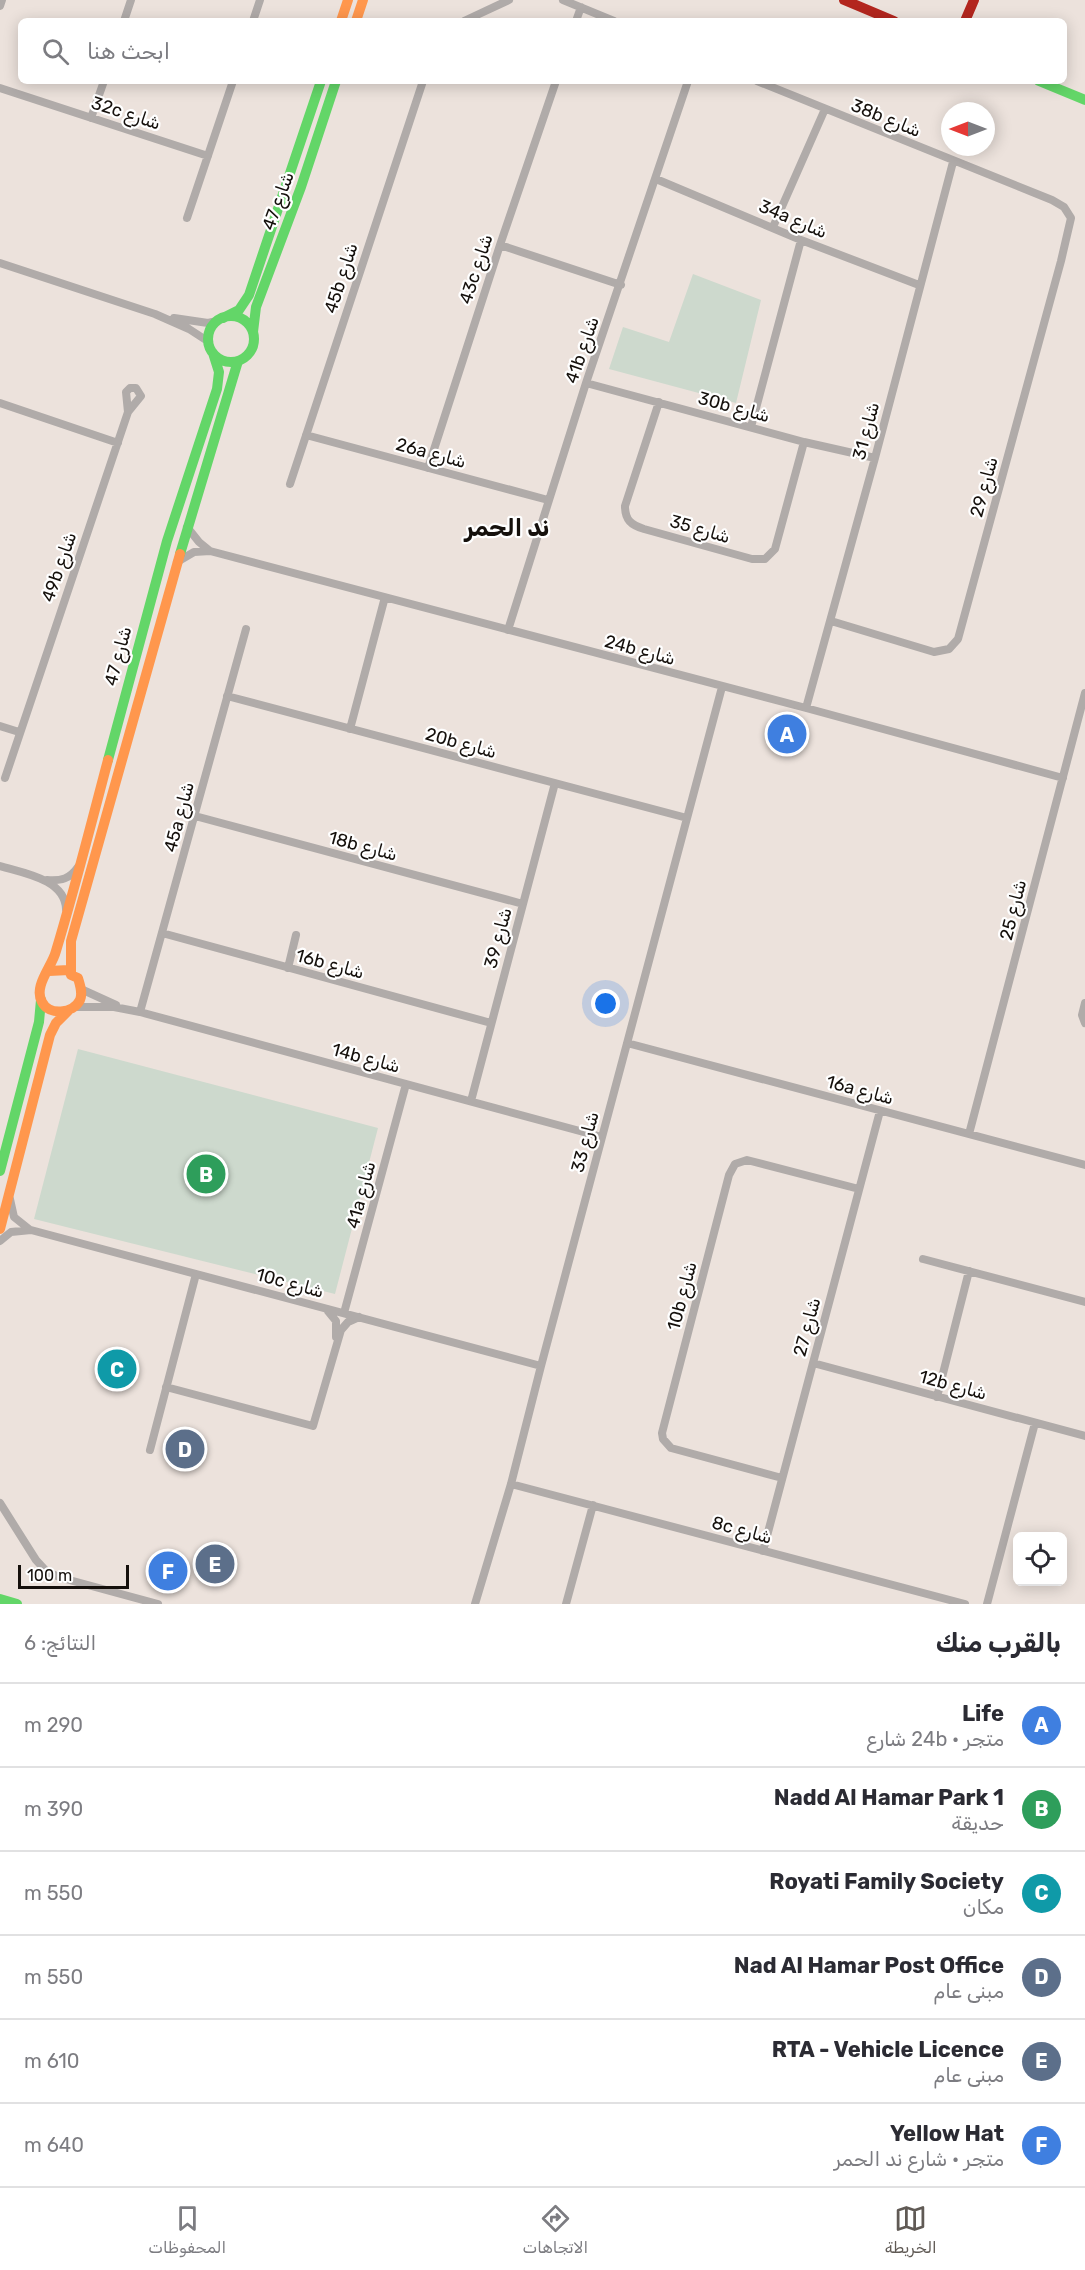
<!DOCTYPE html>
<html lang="ar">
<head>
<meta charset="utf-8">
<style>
	body { margin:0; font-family:Rubik,Vazirmatn,sans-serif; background:#f7f7f7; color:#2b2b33; direction:rtl }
	.controls { position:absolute; right:18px; bottom:18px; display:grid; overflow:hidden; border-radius:9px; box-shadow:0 3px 15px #0003 }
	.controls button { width:54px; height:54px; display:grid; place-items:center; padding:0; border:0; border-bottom:2px solid #e1e1e2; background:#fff; color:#2b2b33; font:30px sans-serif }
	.compass { position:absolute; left:941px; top:102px; width:54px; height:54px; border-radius:50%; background:#fff; box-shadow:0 3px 15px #0003; rotate:270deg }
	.scale { position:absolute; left:18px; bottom:15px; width:111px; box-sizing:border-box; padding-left:6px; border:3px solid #15100c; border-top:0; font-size:16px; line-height:21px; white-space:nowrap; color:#15100c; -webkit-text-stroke:4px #fff; paint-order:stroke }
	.you { position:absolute; left:606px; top:1004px; width:21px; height:21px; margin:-15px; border:4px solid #fff; border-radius:50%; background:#1a73e8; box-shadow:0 0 0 9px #1a73e833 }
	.badge { display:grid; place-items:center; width:39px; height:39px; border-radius:50%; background:#605a55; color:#fff; font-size:20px; font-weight:700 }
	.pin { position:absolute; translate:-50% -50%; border:3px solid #fff; box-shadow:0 2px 6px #0006 }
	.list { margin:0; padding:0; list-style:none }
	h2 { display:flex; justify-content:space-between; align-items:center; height:78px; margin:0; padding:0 24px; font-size:26px }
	h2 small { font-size:20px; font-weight:400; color:#7c7c81 }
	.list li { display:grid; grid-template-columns:39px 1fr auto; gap:18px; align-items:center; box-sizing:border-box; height:84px; padding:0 24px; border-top:2px solid #e1e1e2 }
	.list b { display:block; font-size:22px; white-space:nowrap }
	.list p { margin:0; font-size:20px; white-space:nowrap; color:#7c7c81 }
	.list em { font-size:20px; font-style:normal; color:#7c7c81 }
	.icon { flex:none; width:33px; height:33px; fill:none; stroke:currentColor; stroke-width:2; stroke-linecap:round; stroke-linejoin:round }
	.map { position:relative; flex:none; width:1085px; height:1604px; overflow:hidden; direction:ltr }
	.search { position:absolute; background:#fff; box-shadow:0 3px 15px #0003; left:18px; right:18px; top:18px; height:66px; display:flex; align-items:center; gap:15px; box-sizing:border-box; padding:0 21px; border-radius:9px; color:#7c7c81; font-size:22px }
	.sheet { height:582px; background:#fff }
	nav { display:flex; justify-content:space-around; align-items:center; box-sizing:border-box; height:84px; border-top:2px solid #e1e1e2; background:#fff; font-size:16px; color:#7c7c81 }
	nav a { display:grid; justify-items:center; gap:3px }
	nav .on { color:#605a55 }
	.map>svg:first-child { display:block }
	.green { fill:#cdd9cd }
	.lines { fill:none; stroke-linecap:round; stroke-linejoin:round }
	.street { stroke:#b0aba9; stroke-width:8 }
	.fast { stroke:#63d668; stroke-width:10 }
	.slow { stroke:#ff974d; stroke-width:10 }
	.jam { stroke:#b3261e; stroke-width:10 }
	.labels { text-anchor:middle; stroke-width:4.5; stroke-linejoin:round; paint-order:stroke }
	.street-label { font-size:18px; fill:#15100c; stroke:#fff }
	.district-label { font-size:24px; font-weight:bold; fill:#15100c; stroke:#fff }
</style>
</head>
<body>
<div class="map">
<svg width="1085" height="1604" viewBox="0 0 1085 1604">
	<rect width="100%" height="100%" fill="#ece2dc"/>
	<path class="green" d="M 693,274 L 761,300 L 736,403 L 609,369 L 623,327 L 669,342 Z
		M 78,1049 L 378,1128 L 335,1294 L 34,1219 Z"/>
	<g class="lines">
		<path class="street" d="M 563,0 L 614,21
			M 0,6 L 2,0
			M 124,21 L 131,0
			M 253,21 L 260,0
			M 464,21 L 509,0
			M 576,21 L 581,7
			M 757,81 L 1052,200 L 1064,207 L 1071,218 L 1061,261 L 958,639 L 949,649 L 934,652 L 831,621
			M 0,88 L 208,156
			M 91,118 L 104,81
			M 656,179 L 801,240 L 919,285
			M 187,218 L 233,81
			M 773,227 L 825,109
			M 500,245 L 621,285
			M 0,263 L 155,314 L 189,329 L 209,342
			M 174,318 L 208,323 L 217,321
			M 586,383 L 804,442 L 875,458
			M 659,402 L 625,506 C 625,520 631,525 644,529 L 752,559 L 765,559 L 775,549 L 804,442
			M 0,403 L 118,443
			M 751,427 L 801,240
			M 306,435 L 548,500
			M 428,468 L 500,245 L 556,81
			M 290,484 L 423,81
			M 187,527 L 199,542 L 210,551
			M 177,562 L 194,552 L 210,551 L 806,708 L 1063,778
			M 508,630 L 586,383 L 688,81
			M 227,696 L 687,818
			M 806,708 L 875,458 L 953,162
			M 0,726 L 19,732
			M 350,729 L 385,597
			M 5,778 L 128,412 L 141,396 L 136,388 L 130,388 L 126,392 L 128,412
			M 195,816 L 523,904
			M 0,866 C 23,873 65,879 66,909
			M 47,880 C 61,881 70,879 78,867
			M 162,933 L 491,1023
			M 288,968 L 296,935
			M 83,990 L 116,1005
			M 1085,1003 L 1082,1015 L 1085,1023
			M 76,1007 L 114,1007 L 140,1012 L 602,1137
			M 140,1012 L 246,629
			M 627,1043 L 1085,1165
			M 471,1101 L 555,783
			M 969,1134 L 1085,693
			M 10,1199 L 14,1217 L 29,1229
			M 0,1241 L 11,1232 L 31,1230 L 541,1366
			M 923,1259 L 1085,1302
			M 327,1310 L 336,1321 L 336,1337
			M 344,1313 L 406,1084
			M 813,1363 L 1085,1436
			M 166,1387 L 313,1426 L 341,1330 L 348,1322 L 359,1317
			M 937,1397 L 969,1271
			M 150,1450 L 196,1274
			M 782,1478 L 671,1448 L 663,1439 L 662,1433 L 729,1175 L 735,1164 L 747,1160 L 859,1189
			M 511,1484 L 965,1604
			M 0,1503 L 36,1560 L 47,1572 L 62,1578 L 158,1604
			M 763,1551 L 880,1111
			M 475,1604 L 511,1484 L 541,1366 L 722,687
			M 566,1604 L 593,1505
			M 987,1604 L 1035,1423"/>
		<path class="fast" d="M 1039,81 L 1085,100
			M208 339a23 23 0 1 1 46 0a23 23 0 1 1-46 0Z
			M 223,318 L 239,310 L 249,295 L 321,81
			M 253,332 L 256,307 L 301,187 L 336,81
			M 180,554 L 238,361
			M 108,760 L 167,541 L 217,389 L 219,372 L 213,353
			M 0,1171 L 39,1022 L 41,1000
			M 0,1599 L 17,1604"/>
		<path class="slow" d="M 341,21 L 348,0
			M 356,21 L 363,0
			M 49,971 L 69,970 L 71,975 L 78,978 C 80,985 83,993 80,1000 C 73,1014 49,1016 42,1002 C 33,986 52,967 56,951 C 75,888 91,824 108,760
			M 71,975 L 71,941 L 180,554
			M 0,1229 L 50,1035 L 56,1023 L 68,1011"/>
		<path class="jam" d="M 844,0 L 894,21
			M 965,21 L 974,0"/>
	</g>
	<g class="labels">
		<g class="street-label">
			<text transform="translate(126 113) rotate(18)" y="6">32c شارع</text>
			<text transform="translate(886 118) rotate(22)" y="6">38b شارع</text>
			<text transform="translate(278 201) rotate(-70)" y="6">شارع 47</text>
			<text transform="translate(793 219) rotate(23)" y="6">34a شارع</text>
			<text transform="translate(476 269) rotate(-72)" y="6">43c شارع</text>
			<text transform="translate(341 278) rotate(-72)" y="6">45b شارع</text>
			<text transform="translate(582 350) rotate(-71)" y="6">41b شارع</text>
			<text transform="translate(734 407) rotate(15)" y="6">30b شارع</text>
			<text transform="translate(866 431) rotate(-75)" y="6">شارع 31</text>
			<text transform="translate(431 453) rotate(15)" y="6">26a شارع</text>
			<text transform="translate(984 487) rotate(-75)" y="6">شارع 29</text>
			<text transform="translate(700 529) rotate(16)" y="6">شارع 35</text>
			<text transform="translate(59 567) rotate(-71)" y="6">49b شارع</text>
			<text transform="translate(640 650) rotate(15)" y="6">24b شارع</text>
			<text transform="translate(118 656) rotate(-75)" y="6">شارع 47</text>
			<text transform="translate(461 743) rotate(15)" y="6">20b شارع</text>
			<text transform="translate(179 817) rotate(-75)" y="6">45a شارع</text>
			<text transform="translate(363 846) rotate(15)" y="6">18b شارع</text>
			<text transform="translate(1013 910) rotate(-76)" y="6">شارع 25</text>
			<text transform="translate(498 938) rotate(-75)" y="6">شارع 39</text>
			<text transform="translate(330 964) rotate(15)" y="6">16b شارع</text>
			<text transform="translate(366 1058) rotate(15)" y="6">14b شارع</text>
			<text transform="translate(860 1090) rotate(15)" y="6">16a شارع</text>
			<text transform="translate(585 1142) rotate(-75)" y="6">شارع 33</text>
			<text transform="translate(361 1195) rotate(-75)" y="6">41a شارع</text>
			<text transform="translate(290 1283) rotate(15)" y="6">10c شارع</text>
			<text transform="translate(682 1296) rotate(-75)" y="6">10b شارع</text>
			<text transform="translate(807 1327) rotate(-75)" y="6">شارع 27</text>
			<text transform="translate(953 1385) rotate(15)" y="6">12b شارع</text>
			<text transform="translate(742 1530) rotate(15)" y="6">8c شارع</text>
		</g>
		<g class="district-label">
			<text x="507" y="536">ند الحمر</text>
		</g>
	</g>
</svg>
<div class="controls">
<button><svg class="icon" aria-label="locate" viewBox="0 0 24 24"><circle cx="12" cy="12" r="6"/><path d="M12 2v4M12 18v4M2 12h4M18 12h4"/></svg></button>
</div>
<svg class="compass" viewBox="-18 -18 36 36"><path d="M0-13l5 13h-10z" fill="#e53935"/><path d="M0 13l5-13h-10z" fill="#7c7c81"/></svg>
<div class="scale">100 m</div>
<div class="you"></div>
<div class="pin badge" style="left:787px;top:734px;background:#3f7fe0">A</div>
<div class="pin badge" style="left:206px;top:1174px;background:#2e9e5b">B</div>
<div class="pin badge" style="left:117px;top:1369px;background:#0f9aa8">C</div>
<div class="pin badge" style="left:185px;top:1449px;background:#5c6f8a">D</div>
<div class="pin badge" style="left:215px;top:1564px;background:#5c6f8a">E</div>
<div class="pin badge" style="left:168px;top:1571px;background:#3f7fe0">F</div>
<div class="search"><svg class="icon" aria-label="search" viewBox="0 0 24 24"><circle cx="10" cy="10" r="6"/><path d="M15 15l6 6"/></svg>ابحث هنا</div>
</div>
<section class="sheet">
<h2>بالقرب منك<small>النتائج: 6</small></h2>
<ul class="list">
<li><span class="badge" style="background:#3f7fe0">A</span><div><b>Life</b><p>متجر · 24b شارع</p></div><em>290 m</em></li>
<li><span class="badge" style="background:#2e9e5b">B</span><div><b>Nadd Al Hamar Park 1</b><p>حديقة</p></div><em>390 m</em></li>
<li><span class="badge" style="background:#0f9aa8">C</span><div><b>Royati Family Society</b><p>مكان</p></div><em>550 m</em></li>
<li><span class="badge" style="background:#5c6f8a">D</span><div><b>Nad Al Hamar Post Office</b><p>مبنى عام</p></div><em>550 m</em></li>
<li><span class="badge" style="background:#5c6f8a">E</span><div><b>RTA - Vehicle Licence</b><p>مبنى عام</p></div><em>610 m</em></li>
<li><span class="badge" style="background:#3f7fe0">F</span><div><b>Yellow Hat</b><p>متجر · شارع ند الحمر</p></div><em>640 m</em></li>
</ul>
</section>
<nav>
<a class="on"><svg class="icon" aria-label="map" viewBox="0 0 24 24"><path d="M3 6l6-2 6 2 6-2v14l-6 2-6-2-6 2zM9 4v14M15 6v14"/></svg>الخريطة</a>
<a><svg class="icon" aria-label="directions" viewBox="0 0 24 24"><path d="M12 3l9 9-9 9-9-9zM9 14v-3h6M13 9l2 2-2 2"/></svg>الاتجاهات</a>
<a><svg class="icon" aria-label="saved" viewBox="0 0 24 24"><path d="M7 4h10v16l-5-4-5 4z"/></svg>المحفوظات</a>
</nav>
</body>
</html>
